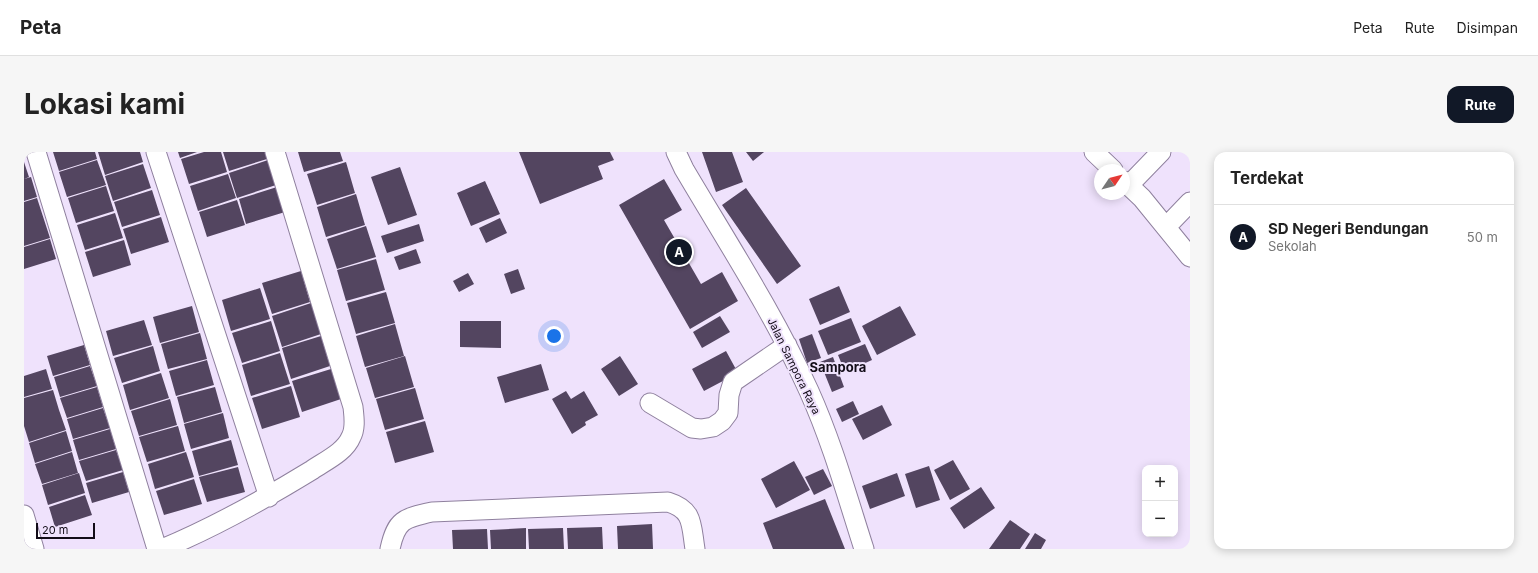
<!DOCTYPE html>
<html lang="id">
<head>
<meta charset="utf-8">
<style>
	body { margin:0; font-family:Inter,sans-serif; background:#f6f6f6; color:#222 }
	.controls { position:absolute; right:12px; bottom:12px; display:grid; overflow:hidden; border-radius:8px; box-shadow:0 2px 10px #0003 }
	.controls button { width:36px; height:36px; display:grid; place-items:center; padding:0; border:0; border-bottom:1px solid #e0e0e0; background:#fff; color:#222; font:20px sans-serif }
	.compass { position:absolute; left:1070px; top:12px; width:36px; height:36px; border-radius:50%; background:#fff; box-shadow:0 2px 10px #0003; rotate:55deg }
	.scale { position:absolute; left:12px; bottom:10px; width:59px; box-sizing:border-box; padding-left:4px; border:2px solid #120c17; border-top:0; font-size:11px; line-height:14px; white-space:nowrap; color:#120c17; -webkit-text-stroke:3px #efe2fc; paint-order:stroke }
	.you { position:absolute; left:530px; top:184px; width:14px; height:14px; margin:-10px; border:3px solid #fff; border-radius:50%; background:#1a73e8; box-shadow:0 0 0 6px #1a73e833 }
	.badge { display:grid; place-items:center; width:26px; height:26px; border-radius:50%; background:#111827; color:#fff; font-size:13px; font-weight:700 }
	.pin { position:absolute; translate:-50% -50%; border:2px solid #fff; box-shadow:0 1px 4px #0006 }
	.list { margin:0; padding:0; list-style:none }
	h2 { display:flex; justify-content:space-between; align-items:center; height:52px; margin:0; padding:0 16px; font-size:17px }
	h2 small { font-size:13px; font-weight:400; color:#767676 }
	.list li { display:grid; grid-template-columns:26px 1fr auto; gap:12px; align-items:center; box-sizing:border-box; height:64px; padding:0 16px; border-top:1px solid #e0e0e0 }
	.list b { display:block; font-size:15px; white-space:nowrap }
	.list p { margin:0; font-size:13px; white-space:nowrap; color:#767676 }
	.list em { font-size:13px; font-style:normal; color:#767676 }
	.map { position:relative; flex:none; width:1166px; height:397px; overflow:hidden; border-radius:12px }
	header { display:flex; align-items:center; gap:24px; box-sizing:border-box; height:56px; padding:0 20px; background:#fff; border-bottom:1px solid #e0e0e0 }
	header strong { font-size:19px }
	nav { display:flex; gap:22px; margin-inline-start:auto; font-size:14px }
	.intro { display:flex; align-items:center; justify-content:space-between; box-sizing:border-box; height:96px; padding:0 24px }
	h1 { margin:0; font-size:28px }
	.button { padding:10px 18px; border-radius:12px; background:#111827; color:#fff; font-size:14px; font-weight:700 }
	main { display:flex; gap:24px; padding:0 24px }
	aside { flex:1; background:#fff; border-radius:12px; box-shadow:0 2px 10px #0003 }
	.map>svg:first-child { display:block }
	.building { fill:#534560 }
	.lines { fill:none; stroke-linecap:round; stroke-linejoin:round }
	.minor-casing { stroke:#8f809e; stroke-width:21 }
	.minor { stroke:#fff; stroke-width:19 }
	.labels { text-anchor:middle; stroke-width:4; stroke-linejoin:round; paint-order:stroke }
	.street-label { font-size:11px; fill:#120c17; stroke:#efe2fc }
	.quarter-label { font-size:13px; font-weight:bold; fill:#120c17; stroke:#efe2fc }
</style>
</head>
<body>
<header>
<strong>Peta</strong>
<nav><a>Peta</a><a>Rute</a><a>Disimpan</a></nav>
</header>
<div class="intro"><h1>Lokasi kami</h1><a class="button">Rute</a></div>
<main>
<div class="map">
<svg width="1166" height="397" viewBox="0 0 1166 397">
	<rect width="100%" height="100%" fill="#efe2fc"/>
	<path class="building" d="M 29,0 L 71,0 L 73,7 L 35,19 Z
		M 74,0 L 116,0 L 119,10 L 81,23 Z
		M 154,0 L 173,0 L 156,6 Z
		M 180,0 L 197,0 L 203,20 L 165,32 L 157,7 Z
		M 199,0 L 241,0 L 243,7 L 205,19 Z
		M 274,0 L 316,0 L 319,9 L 280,20 Z
		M 495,0 L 586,0 L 590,8 L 574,14 L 579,27 L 516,52 Z
		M 678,0 L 708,0 L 719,30 L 692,40 Z
		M 722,0 L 740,0 L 729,9 Z
		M 73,8 L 82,33 L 43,45 L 35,20 Z
		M 244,8 L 252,33 L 213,46 L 205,21 Z
		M 0,10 L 5,25 L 0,27 Z
		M 322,10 L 331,41 L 293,53 L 283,22 Z
		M 119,12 L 127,36 L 89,49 L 81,24 Z
		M 376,15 L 393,63 L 364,73 L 347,25 Z
		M 204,22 L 212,46 L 174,59 L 166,34 Z
		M 7,25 L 13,45 L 0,49 L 0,27 Z
		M 640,27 L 658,58 L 640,68 L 677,132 L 698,120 L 714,149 L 666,177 L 595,53 Z
		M 461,29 L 476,62 L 447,74 L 433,41 Z
		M 82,34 L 90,59 L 52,71 L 44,46 Z
		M 253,35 L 261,60 L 222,72 L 215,47 Z
		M 722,36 L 777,114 L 753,132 L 698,53 Z
		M 128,38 L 136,63 L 98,75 L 90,50 Z
		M 332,42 L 341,73 L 302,85 L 293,55 Z
		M 13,46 L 26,86 L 0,94 L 0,50 Z
		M 213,48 L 221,73 L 183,85 L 175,60 Z
		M 91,61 L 99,86 L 61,98 L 53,73 Z
		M 137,65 L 145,90 L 107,102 L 99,77 Z
		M 476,66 L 483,81 L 462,91 L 455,76 Z
		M 395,72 L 400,89 L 363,101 L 357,84 Z
		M 342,74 L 352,105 L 313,117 L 303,87 Z
		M 26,87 L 32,107 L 0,117 L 0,95 Z
		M 100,88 L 107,113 L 69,125 L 61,100 Z
		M 392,97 L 397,111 L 375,118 L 370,105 Z
		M 352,107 L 361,138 L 322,149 L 313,118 Z
		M 494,117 L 501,137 L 487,142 L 480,122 Z
		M 277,119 L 286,150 L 248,162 L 238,131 Z
		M 444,121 L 450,132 L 435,140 L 429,129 Z
		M 815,134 L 826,160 L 796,173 L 785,147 Z
		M 236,136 L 246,167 L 207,179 L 198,148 Z
		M 362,140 L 371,171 L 332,182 L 323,151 Z
		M 287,151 L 297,182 L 258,195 L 248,164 Z
		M 168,154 L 175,180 L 136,191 L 129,165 Z
		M 876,154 L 892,183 L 853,203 L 838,174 Z
		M 696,164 L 706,180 L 678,196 L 669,180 Z
		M 827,166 L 837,190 L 804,203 L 794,179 Z
		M 120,168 L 128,193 L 89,204 L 82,179 Z
		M 247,169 L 256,199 L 218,211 L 208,181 Z
		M 436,169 L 477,169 L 477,196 L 436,195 Z
		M 371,172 L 380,204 L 341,215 L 332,184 Z
		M 176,181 L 183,207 L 144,217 L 137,192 Z
		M 788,182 L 797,206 L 783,211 L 775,187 Z
		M 297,184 L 306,214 L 267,227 L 258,196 Z
		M 841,192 L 848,208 L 821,220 L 814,203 Z
		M 60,193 L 66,213 L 29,224 L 23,204 Z
		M 129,194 L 136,219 L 98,231 L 90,206 Z
		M 702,199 L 714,221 L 680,239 L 668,217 Z
		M 256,201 L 266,232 L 227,244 L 218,213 Z
		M 381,204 L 390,235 L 351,246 L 342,216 Z
		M 596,204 L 614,232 L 595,244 L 577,217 Z
		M 809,205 L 820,235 L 808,240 L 796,210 Z
		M 183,208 L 190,233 L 152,244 L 145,219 Z
		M 517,212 L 525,238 L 481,251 L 473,225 Z
		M 66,214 L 73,234 L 36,245 L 30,225 Z
		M 22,217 L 28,237 L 0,245 L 0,224 Z
		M 307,217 L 317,247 L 278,260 L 268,229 Z
		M 137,221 L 145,246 L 106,258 L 99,233 Z
		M 267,234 L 276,265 L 238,277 L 228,246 Z
		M 73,235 L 79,255 L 43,266 L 36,246 Z
		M 191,235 L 198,260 L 160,271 L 153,245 Z
		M 391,236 L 400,267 L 361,278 L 352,247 Z
		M 29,238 L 35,258 L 0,269 L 0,246 Z
		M 542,239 L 547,247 L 560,239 L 574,263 L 561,270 L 562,273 L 548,282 L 528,247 Z
		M 146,247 L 153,273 L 115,284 L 107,259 Z
		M 829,249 L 835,262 L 818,270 L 812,257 Z
		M 858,253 L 868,273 L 839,288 L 828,267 Z
		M 79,256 L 86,276 L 49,287 L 43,267 Z
		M 35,258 L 42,278 L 5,290 L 0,274 L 0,269 Z
		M 199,261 L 205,286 L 167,297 L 160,272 Z
		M 401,269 L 410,300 L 371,311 L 362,280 Z
		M 154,274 L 161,299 L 123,310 L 115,285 Z
		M 86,277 L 92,297 L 55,308 L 49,288 Z
		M 42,279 L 48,299 L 11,311 L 5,291 Z
		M 207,288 L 214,313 L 175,324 L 168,299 Z
		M 92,298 L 99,318 L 62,329 L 55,309 Z
		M 48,300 L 54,321 L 18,332 L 11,312 Z
		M 162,300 L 170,325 L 131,337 L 124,312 Z
		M 929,308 L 946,337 L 926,348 L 910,318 Z
		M 770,309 L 786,338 L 752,356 L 737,327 Z
		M 905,314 L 916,348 L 892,356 L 881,322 Z
		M 214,315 L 221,340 L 183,350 L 175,325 Z
		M 799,317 L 808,334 L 790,343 L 781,325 Z
		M 99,320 L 105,340 L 68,351 L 62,331 Z
		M 55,321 L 61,341 L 24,353 L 18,333 Z
		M 873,321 L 881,344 L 846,357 L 838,334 Z
		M 170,327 L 178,352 L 140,363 L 132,339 Z
		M 957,335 L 971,356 L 940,377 L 926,356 Z
		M 61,343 L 68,363 L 31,375 L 25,355 Z
		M 801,347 L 821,397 L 749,397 L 739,371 Z
		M 986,368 L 1006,382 L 996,397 L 965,397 Z
		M 628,372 L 629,397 L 594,397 L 593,374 Z
		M 578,375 L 579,397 L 544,397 L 543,376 Z
		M 502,376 L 502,397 L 467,397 L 466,378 Z
		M 539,376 L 540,397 L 505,397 L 504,377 Z
		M 463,377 L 464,397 L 429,397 L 428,378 Z
		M 1011,381 L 1022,388 L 1017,397 L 1001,397 Z"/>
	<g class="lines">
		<g class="minor-casing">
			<path id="minor" d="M 12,0 L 133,397
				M 132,0 L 245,345
				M 652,0 L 660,17 C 703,90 750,162 785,239 C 808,290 823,344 840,397
				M 1070,0 L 1089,18
				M 1100,29 L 1118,46 L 1166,105
				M 1105,33 L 1137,0
				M 1142,75 L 1166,50
				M 626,251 L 668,276 L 677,277 L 689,275 L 698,269 L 704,261 L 705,243 L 709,230 L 763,193
				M 0,363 L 10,397
				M 138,397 C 191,375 239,348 288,318 C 301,309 321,300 327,285 C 332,276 330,265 329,255 L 251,0
				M 366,397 C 372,368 380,366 408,360 L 644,350 C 670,358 667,373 671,397"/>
		</g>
		<use href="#minor" class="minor"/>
	</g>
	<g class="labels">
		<g class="street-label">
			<text transform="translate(770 214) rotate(64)" y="4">Jalan Sampora Raya</text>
		</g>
		<g class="quarter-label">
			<text x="814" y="220">Sampora</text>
		</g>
	</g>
</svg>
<div class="controls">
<button>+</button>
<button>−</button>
</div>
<svg class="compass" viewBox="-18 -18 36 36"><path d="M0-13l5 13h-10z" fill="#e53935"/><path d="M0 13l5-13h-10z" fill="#767676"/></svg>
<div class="scale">20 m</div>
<div class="you"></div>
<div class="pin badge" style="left:655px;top:100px">A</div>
</div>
<aside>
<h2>Terdekat<small></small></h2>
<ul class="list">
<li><span class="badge">A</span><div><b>SD Negeri Bendungan</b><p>Sekolah</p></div><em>50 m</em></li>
</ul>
</aside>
</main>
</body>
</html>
